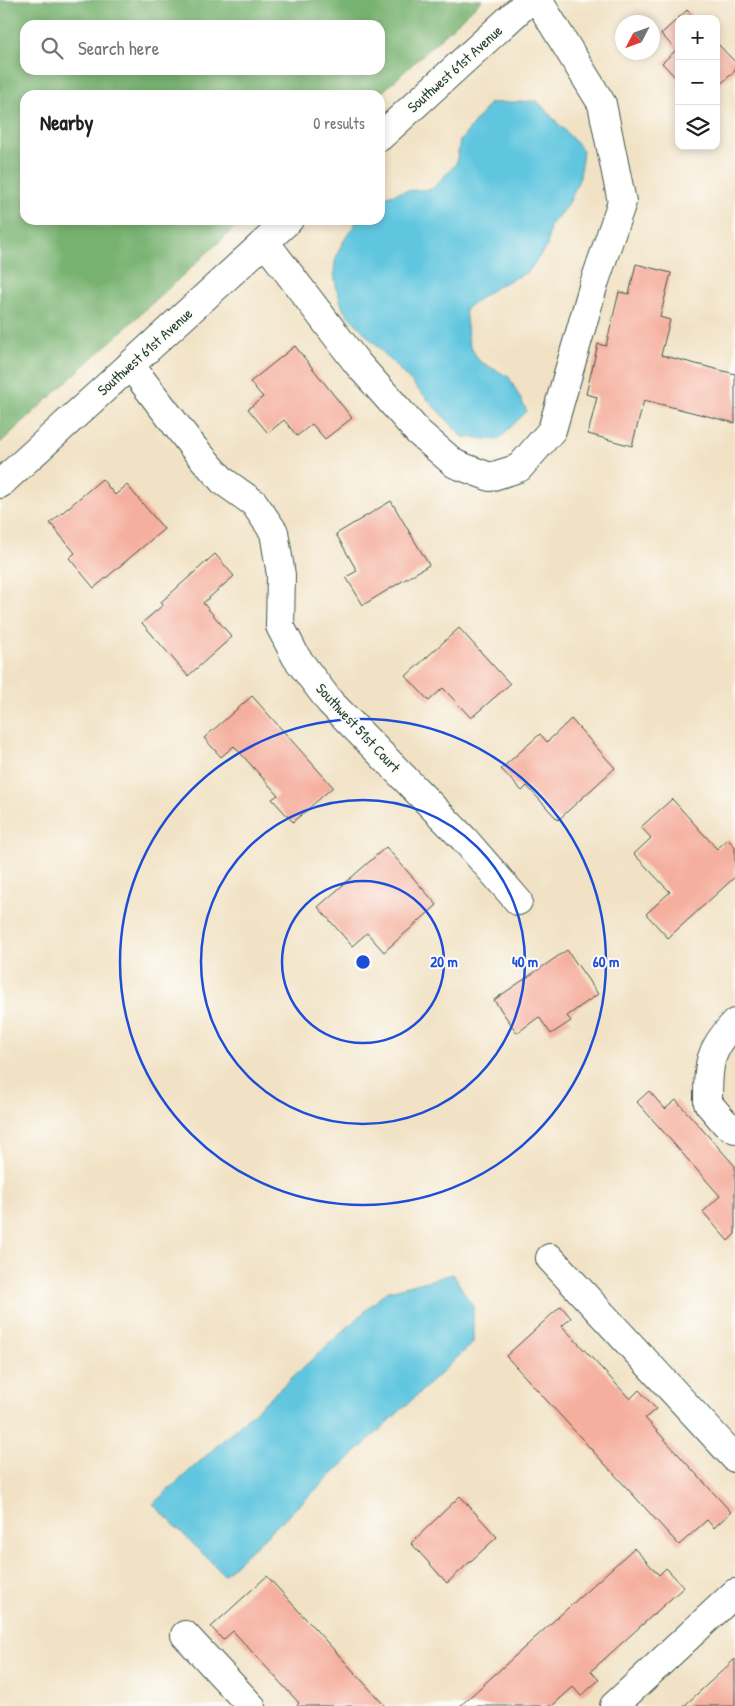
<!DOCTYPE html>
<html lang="en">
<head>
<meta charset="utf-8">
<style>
	body { margin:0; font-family:"Patrick Hand",sans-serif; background:#f6f6f6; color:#202124 }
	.controls { position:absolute; right:15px; top:15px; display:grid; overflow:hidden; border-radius:10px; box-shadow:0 2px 8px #0003 }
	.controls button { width:45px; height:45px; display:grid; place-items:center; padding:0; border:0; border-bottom:1px solid #e0e0e0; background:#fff; color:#202124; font:25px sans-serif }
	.compass { position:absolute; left:615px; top:15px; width:45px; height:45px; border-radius:50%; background:#fff; box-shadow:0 2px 8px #0003; rotate:229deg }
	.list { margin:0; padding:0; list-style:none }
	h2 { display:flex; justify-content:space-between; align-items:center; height:65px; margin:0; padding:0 20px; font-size:21px }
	h2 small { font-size:16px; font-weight:400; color:#757577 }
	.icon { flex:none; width:28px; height:28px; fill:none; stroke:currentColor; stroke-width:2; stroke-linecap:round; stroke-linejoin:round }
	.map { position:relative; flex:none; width:735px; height:1706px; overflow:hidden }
	.search { position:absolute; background:#fff; box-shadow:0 2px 8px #0003; left:20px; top:20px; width:365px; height:55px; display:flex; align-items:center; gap:12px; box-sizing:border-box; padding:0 18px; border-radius:15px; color:#757577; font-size:19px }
	.panel { position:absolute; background:#fff; box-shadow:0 2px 8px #0003; left:20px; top:90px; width:365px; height:135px; border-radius:15px }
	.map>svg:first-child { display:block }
	.forest { fill:#78b271; stroke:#4c7852; fill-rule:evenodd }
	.water { fill:#61c6df; stroke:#40828a }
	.building { fill:#f5af9e }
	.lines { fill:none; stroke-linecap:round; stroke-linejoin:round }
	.minor-casing { stroke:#3e564a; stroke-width:30 }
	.minor { stroke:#fff; stroke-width:28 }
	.ring { fill:none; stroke:#1d4ed8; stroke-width:2.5 }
	.labels { text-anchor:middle; stroke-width:4; stroke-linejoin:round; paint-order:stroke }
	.street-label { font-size:15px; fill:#1f3d34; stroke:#fdfcf7 }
	.centre { fill:#1d4ed8; stroke:#fdfcf7; stroke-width:2.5 }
	.ring-label { font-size:15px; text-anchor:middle; font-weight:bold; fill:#1d4ed8; stroke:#fdfcf7; stroke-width:4; stroke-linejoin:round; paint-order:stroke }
</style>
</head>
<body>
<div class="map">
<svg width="735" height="1706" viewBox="0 0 735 1706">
	<rect width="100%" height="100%" fill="#fdfcf7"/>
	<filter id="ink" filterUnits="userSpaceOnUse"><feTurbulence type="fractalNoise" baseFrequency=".02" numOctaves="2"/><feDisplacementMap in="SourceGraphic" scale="10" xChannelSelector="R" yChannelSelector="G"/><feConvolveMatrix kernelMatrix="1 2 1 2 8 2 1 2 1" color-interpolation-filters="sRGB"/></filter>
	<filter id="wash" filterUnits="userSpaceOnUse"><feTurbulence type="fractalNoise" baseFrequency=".0096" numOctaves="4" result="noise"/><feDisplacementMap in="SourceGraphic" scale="20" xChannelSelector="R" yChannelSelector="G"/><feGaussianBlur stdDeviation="1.12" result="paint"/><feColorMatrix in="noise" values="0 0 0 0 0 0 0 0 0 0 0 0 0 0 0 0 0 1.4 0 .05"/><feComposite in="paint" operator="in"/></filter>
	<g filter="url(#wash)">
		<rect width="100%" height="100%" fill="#f1e2c5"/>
		<path class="forest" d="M 0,0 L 482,0 L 379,95 L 25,95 L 25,220 L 243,220 L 0,443 ZM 25,25 L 380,25 L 380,70 L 25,70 Z"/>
		<path class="water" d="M 537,101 L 583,150 L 580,177 L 569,203 L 550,226 L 547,246 L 528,272 L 496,287 L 465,309 L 469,344 L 479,361 L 509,377 L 527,411 L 498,440 L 463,437 L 344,311 C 328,268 331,257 358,220 L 380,220 L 380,198 L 404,191 L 432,189 L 456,164 L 460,141 L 490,103 Z
			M 453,1274 L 473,1307 L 473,1343 L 224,1575 L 153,1504 L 386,1292 Z"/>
		<g id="blocks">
			<path class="building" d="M 687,10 L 695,19 L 679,19 L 679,81 L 662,63 L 676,50 L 661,34 Z
				M 716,42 L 735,62 L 735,71 L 716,88 Z
				M 636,264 L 671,273 L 660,317 L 670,320 L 661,355 L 735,374 L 735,423 L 644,400 L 632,446 L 588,434 L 597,397 L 586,394 L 598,344 L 606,346 L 619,292 L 629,294 Z
				M 295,346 L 352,418 L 325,439 L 312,424 L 297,436 L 284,420 L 268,433 L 248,409 L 263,397 L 250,382 Z
				M 102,479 L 115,495 L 127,485 L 164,529 L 94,588 L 69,558 L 75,553 L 50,523 Z
				M 391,501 L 429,565 L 363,605 L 346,577 L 357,571 L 336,534 Z
				M 215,554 L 234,576 L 203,603 L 232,637 L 188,676 L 142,623 L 163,605 L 161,602 Z
				M 459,628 L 510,684 L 471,718 L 443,688 L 429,701 L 406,676 Z
				M 252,696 L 333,787 L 293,822 L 272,799 L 278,795 L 234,746 L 221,757 L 204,738 Z
				M 571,719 L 615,768 L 558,820 L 527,786 L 522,791 L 501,769 L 540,734 L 547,742 Z
				M 672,799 L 717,849 L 728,839 L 735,847 L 735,877 L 668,938 L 646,914 L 670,892 L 634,854 L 651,838 L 641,827 Z
				M 386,847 L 437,905 L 384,952 L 367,933 L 352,946 L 318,907 Z
				M 567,950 L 598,994 L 567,1016 L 571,1021 L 551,1034 L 539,1017 L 517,1033 L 494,1000 Z
				M 649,1091 L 665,1109 L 676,1100 L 735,1166 L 735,1234 L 728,1241 L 703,1212 L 720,1196 L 637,1102 Z
				M 561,1306 L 571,1318 L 562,1326 L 630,1399 L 639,1390 L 656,1409 L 645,1418 L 731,1512 L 714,1528 L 707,1520 L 679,1545 L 506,1356 Z
				M 460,1496 L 497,1537 L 447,1583 L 411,1543 Z
				M 634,1548 L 659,1575 L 666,1568 L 684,1587 L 591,1671 L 599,1680 L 581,1696 L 573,1687 L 552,1706 L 460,1706 Z
				M 267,1576 L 385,1706 L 296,1706 L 299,1703 L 233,1631 L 223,1640 L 211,1627 Z
				M 735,1659 L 735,1706 L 684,1706 Z"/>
		</g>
	</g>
	<g filter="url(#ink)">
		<use href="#blocks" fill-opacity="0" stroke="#3e564a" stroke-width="1"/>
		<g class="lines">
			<g class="minor-casing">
				<path id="minor" d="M 380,137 L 530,0
					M 265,242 L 357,363 L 418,432 L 455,464 L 490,477 L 519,468 L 552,430 L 593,287 L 622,202 L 602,104 L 538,0
					M 130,365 L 193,447 L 223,481 L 254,503 L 274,532 L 281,575 L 280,626 L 296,657 L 330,702 L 464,839 L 518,901
					M 0,484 L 289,220
					M 735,1023 C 708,1050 708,1066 708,1103 L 725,1123 L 735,1129
					M 550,1258 L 735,1458
					M 185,1635 L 251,1706
					M 614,1706 L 735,1593"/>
			</g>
			<use href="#minor" class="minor"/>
		</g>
	</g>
	<g class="ring">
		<circle cx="363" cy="962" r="81"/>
		<circle cx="363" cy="962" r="162"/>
		<circle cx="363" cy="962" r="243"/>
	</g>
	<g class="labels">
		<g class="street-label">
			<text transform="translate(455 69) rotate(-42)" y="5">Southwest 61st Avenue</text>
			<text transform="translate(145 352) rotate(-42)" y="5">Southwest 61st Avenue</text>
			<text transform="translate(358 728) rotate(47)" y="5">Southwest 51st Court</text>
		</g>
	</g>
	<circle cx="363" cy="962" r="8" class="centre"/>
	<g class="ring-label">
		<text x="444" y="967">20 m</text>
		<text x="525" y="967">40 m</text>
		<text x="606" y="967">60 m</text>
	</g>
</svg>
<div class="controls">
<button>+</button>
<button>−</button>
<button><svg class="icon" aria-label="layers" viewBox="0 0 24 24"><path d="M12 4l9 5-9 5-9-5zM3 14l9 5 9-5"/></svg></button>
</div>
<svg class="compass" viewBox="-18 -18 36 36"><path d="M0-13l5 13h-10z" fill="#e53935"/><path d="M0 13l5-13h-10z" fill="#757577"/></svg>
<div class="search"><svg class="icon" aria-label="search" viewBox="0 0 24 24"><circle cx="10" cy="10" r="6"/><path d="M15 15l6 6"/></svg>Search here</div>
<section class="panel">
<h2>Nearby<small>0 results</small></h2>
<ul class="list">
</ul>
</section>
</div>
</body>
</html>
